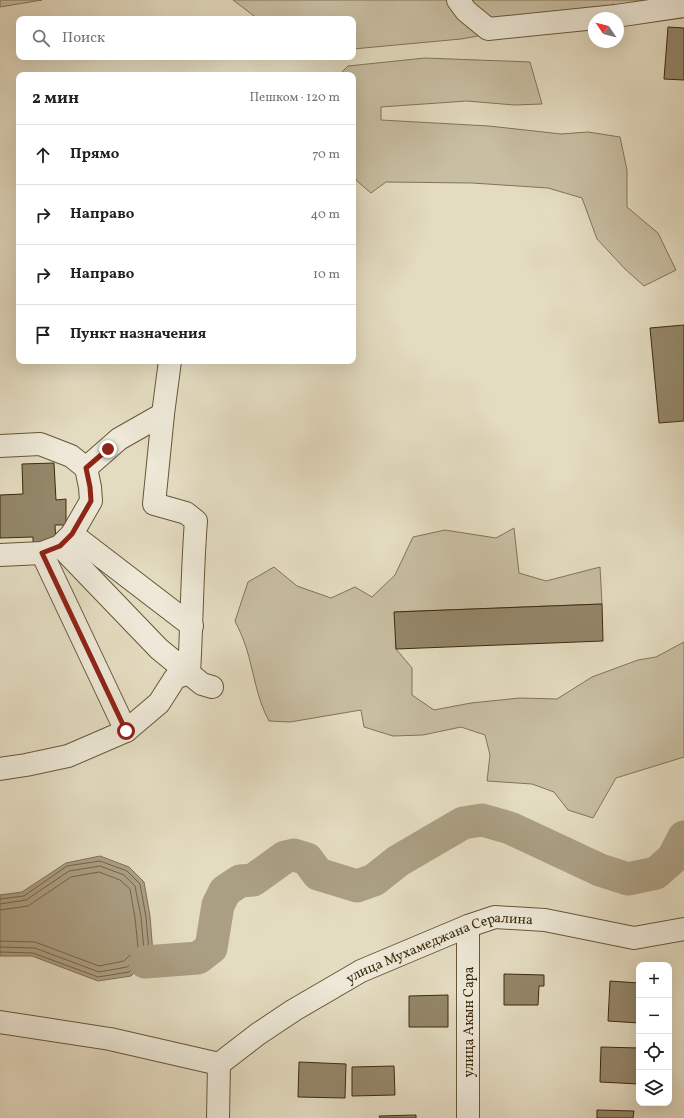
<!DOCTYPE html>
<html lang="ru">
<head>
<meta charset="utf-8">
<style>
	body { margin:0; font-family:Vollkorn,serif; background:#f2f2f2; color:#202124 }
	.controls { position:absolute; right:12px; bottom:12px; display:grid; overflow:hidden; border-radius:8px; box-shadow:0 4px 16px #0002 }
	.controls button { width:36px; height:36px; display:grid; place-items:center; padding:0; border:0; border-bottom:1px solid #e0e0e0; background:#fff; color:#202124; font:20px sans-serif }
	.compass { position:absolute; left:588px; top:12px; width:36px; height:36px; border-radius:50%; background:#fff; box-shadow:0 4px 16px #0002; rotate:305deg }
	.stop { position:absolute; width:12px; height:12px; margin:-9px; border:3px solid #8f2418; border-radius:50%; background:#fff }
	.stop.end { background:#8f2418; border-color:#fff; box-shadow:0 1px 4px #0008 }
	.list { margin:0; padding:0; list-style:none }
	h2 { display:flex; justify-content:space-between; align-items:center; height:52px; margin:0; padding:0 16px; font-size:17px }
	h2 small { font-size:13px; font-weight:400; color:#757577 }
	.list li { display:grid; grid-template-columns:26px 1fr auto; gap:12px; align-items:center; box-sizing:border-box; height:60px; padding:0 16px; border-top:1px solid #e0e0e0 }
	.list b { display:block; font-size:15px; white-space:nowrap }
	.list em { font-size:13px; font-style:normal; color:#757577 }
	.icon { flex:none; width:22px; height:22px; fill:none; stroke:currentColor; stroke-width:2; stroke-linecap:round; stroke-linejoin:round }
	.map { position:relative; flex:none; width:684px; height:1118px; overflow:hidden }
	.search { position:absolute; background:#fff; box-shadow:0 4px 16px #0002; left:16px; top:16px; width:340px; height:44px; display:flex; align-items:center; gap:10px; box-sizing:border-box; padding:0 14px; border-radius:8px; color:#757577; font-size:15px }
	.panel { position:absolute; background:#fff; box-shadow:0 4px 16px #0002; left:16px; top:72px; width:340px; height:292px; border-radius:8px }
	.map>svg:first-child { display:block }
	.green { fill:#c8bea2; stroke:#827456 }
	.water { fill:#ab9f83; stroke:#7f7053 }
	.lines { fill:none; stroke-linecap:round; stroke-linejoin:round }
	.shore { stroke:#746447; stroke-width:1 }
	.river { stroke:#ab9f83; stroke-width:33 }
	.building { fill:#94876a; stroke:#3d2a0b }
	.minor-casing { stroke:#675638; stroke-width:24 }
	.minor { stroke:#ede8d7; stroke-width:22 }
	.route { stroke:#8f2418; stroke-width:5 }
	.labels { text-anchor:middle; stroke-width:3.5; stroke-linejoin:round; paint-order:stroke }
	.street-label { font-size:14px; fill:#3d2a0b; stroke:#ede8d7 }
</style>
</head>
<body>
<div class="map">
<svg width="684" height="1118" viewBox="0 0 684 1118">
	<rect width="100%" height="100%" fill="#e4dcc1"/>
	<filter id="stains"><feTurbulence type="fractalNoise" baseFrequency=".005" numOctaves="4"/><feColorMatrix values="0 0 0 0 .2 0 0 0 0 .09 0 0 0 0 .02 0 0 0 .5 -.17"/></filter>
	<radialGradient id="worn" r=".72"><stop offset=".6" stop-color="#630" stop-opacity="0"/><stop offset="1" stop-color="#630" stop-opacity=".3"/></radialGradient>
	<path class="green" d="M 0,0 L 42,0 L 0,7 Z
		M 233,0 L 683,0 L 461,39 L 353,49 L 353,19 L 258,19 Z
		M 425,58 L 530,62 L 542,104 L 514,105 L 467,101 L 381,107 L 381,120 L 489,126 L 561,134 L 588,132 L 620,137 L 627,170 L 627,207 L 658,233 L 676,270 L 644,286 L 625,269 L 597,239 L 582,198 L 548,188 L 472,183 L 386,182 L 371,193 L 357,181 L 353,172 L 353,75 L 339,75 L 348,66 Z
		M 514,528 L 519,573 L 546,581 L 600,567 L 602,604 L 395,612 L 396,649 L 412,668 L 412,695 L 434,710 L 471,703 L 520,698 L 557,699 L 592,677 L 638,660 L 656,657 L 684,642 L 684,757 L 616,778 L 593,818 L 568,810 L 554,792 L 532,784 L 487,781 L 490,755 L 485,735 L 461,727 L 423,735 L 393,736 L 364,727 L 361,710 L 290,722 L 269,721 C 256,697 254,672 246,647 C 243,638 239,629 235,621 L 248,582 L 274,567 L 297,586 L 331,598 L 355,587 L 372,597 L 395,575 L 413,537 L 445,530 L 496,538 Z"/>
	<path class="water" d="M 100,856 L 129,867 L 144,882 L 150,916 L 153,954 L 131,976 L 98,981 L 32,956 L 0,956 L 0,895 L 22,892 L 66,863 Z"/>
	<g class="lines">
		<path class="shore" d="M 0,899 L 24,896 L 67,866 L 100,861 L 127,871 L 140,884 L 146,917 L 149,952 L 129,972 L 98,977 L 33,953 L 0,952
			M 0,904 L 26,900 L 69,871 L 100,866 L 124,875 L 135,886 L 141,917 L 144,950 L 127,967 L 99,972 L 35,948 L 0,947
			M 0,910 L 28,906 L 71,877 L 99,872 L 120,880 L 130,889 L 135,918 L 138,947 L 124,961 L 99,966 L 35,942 L 0,941"/>
		<path class="river" d="M 145,962 L 198,958 L 211,948 L 218,905 L 225,891 L 240,881 L 253,880 L 285,857 L 294,855 L 307,859 L 318,874 L 357,886 L 374,880 L 398,861 L 463,823 L 482,820 L 510,828 L 600,870 L 628,879 L 656,873 L 673,858 L 684,837"/>
	</g>
	<path class="building" d="M 668,27 L 684,28 L 684,80 L 664,79 Z
		M 684,325 L 684,421 L 659,423 L 650,328 Z
		M 54,463 L 56,500 L 66,499 L 66,525 L 55,525 L 56,542 L 33,543 L 33,537 L 0,538 L 0,495 L 23,494 L 22,464 Z
		M 602,604 L 603,641 L 396,649 L 394,612 Z
		M 504,974 L 544,975 L 544,986 L 539,986 L 538,1005 L 504,1005 Z
		M 610,981 L 639,983 L 639,1023 L 608,1021 Z
		M 448,995 L 448,1027 L 409,1027 L 409,996 Z
		M 601,1047 L 639,1048 L 639,1084 L 600,1082 Z
		M 299,1062 L 346,1064 L 345,1098 L 298,1097 Z
		M 394,1066 L 395,1095 L 352,1096 L 352,1067 Z
		M 597,1110 L 634,1111 L 633,1118 L 597,1118 Z
		M 416,1115 L 416,1118 L 380,1118 L 379,1116 Z"/>
	<g class="lines">
		<g class="minor-casing">
			<g id="minor">
				<path d="M 458,0 L 466,11 L 488,29 L 616,16 L 684,6"/>
				<path d="M 0,446 L 40,444 L 71,456 L 86,468 L 90,487 L 91,501 L 72,534 L 60,546 L 159,649 L 202,684 L 212,687"/>
				<path d="M 86,468 L 119,439 L 163,414"/>
				<path d="M 72,534 L 192,626"/>
				<path d="M 42,553 L 126,731"/>
				<path d="M 0,555 L 42,553 L 55,548"/>
				<path d="M 0,769 L 26,765 L 68,756 L 126,731 L 159,703 L 175,678 L 189,673 C 192,622 192,571 196,521 L 186,513 L 154,504 L 163,414 L 170,361"/>
				<path d="M 468,926 L 468,1118"/>
				<path d="M 0,1022 L 110,1039 L 219,1064"/>
				<path id="s1" d="M 219,1064 L 258,1034 L 294,1010 L 361,971 L 468,926 L 495,917 L 545,920 L 634,938 L 684,929"/>
				<path d="M 218,1118 L 219,1064"/>
			</g>
		</g>
		<use href="#minor" class="minor"/>
	</g>
	<g class="lines">
		<path class="route" d="M 108,449 L 86,468 L 90,487 L 91,501 L 72,534 L 60,546 L 42,553 L 126,731"/>
	</g>
	<g class="labels">
		<g class="street-label">
			<text dy="5" stroke="none"><textPath href="#s1" startOffset="253">улица Мухамеджана Сералина</textPath></text>
			<text transform="translate(468 1022) rotate(-90)" y="5">улица Акын Сара</text>
		</g>
	</g>
	<rect width="100%" height="100%" filter="url(#stains)"/>
	<rect width="100%" height="100%" fill="url(#worn)"/>
</svg>
<div class="controls">
<button>+</button>
<button>−</button>
<button><svg class="icon" aria-label="locate" viewBox="0 0 24 24"><circle cx="12" cy="12" r="6"/><path d="M12 2v4M12 18v4M2 12h4M18 12h4"/></svg></button>
<button><svg class="icon" aria-label="layers" viewBox="0 0 24 24"><path d="M12 4l9 5-9 5-9-5zM3 14l9 5 9-5"/></svg></button>
</div>
<svg class="compass" viewBox="-18 -18 36 36"><path d="M0-13l5 13h-10z" fill="#e53935"/><path d="M0 13l5-13h-10z" fill="#757577"/></svg>
<div class="stop" style="left:126px;top:731px"></div>
<div class="stop end" style="left:108px;top:449px"></div>
<div class="search"><svg class="icon" aria-label="search" viewBox="0 0 24 24"><circle cx="10" cy="10" r="6"/><path d="M15 15l6 6"/></svg>Поиск</div>
<section class="panel">
<h2>2 мин<small>Пешком · 120 m</small></h2>
<ul class="list">
<li><svg class="icon" aria-label="ahead" viewBox="0 0 24 24"><path d="M12 20V5M6 11l6-6 6 6"/></svg><div><b>Прямо</b></div><em>70 m</em></li>
<li><svg class="icon" aria-label="right" viewBox="0 0 24 24"><path d="M7 20v-9h11M14 6l5 5-5 5"/></svg><div><b>Направо</b></div><em>40 m</em></li>
<li><svg class="icon" aria-label="right" viewBox="0 0 24 24"><path d="M7 20v-9h11M14 6l5 5-5 5"/></svg><div><b>Направо</b></div><em>10 m</em></li>
<li><svg class="icon" aria-label="arrive" viewBox="0 0 24 24"><path d="M6 21V4h12l-3 4 3 4H6"/></svg><div><b>Пункт назначения</b></div></li>
</ul>
</section>
</div>
</body>
</html>
